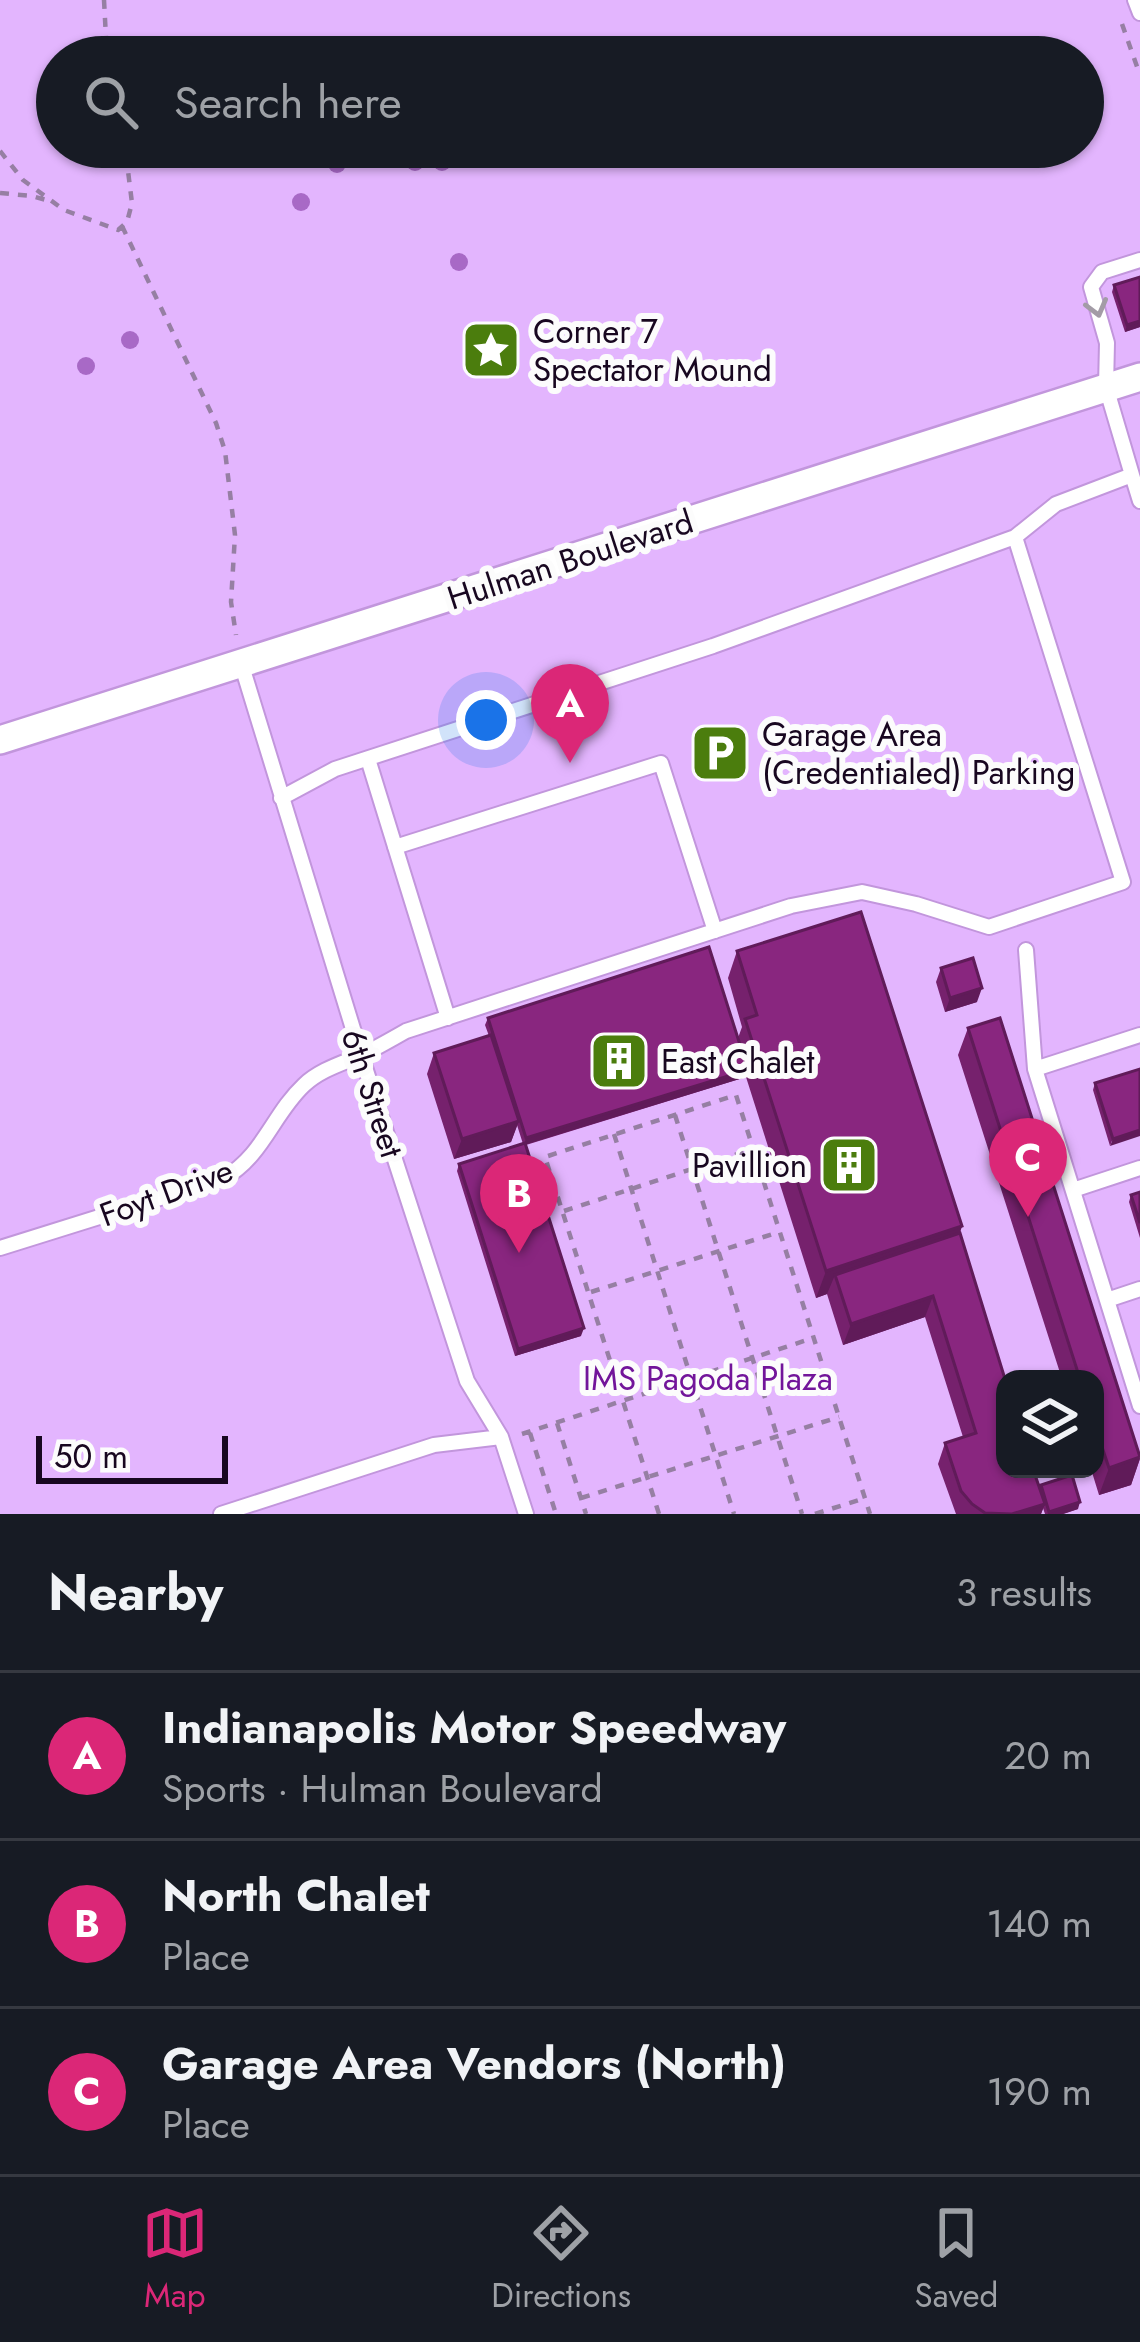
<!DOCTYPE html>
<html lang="en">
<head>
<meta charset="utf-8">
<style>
	body { margin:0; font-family:Jost,sans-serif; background:#20242c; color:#f1f3f6 }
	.controls { position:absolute; right:36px; bottom:36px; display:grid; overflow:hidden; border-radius:24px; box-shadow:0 3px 9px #0004 }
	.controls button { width:108px; height:108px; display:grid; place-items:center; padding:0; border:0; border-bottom:3px solid #363941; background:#171b24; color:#f1f3f6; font:60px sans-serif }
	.scale { position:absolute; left:36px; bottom:30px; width:192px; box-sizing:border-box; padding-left:12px; border:6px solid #180720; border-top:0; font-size:33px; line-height:42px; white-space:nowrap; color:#180720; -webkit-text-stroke:9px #fcfcfc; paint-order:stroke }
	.you { position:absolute; left:486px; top:720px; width:42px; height:42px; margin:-30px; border:9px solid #fff; border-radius:50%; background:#1a73e8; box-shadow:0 0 0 18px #1a73e833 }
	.badge { display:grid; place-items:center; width:78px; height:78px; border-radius:50%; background:#db2777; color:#fff; font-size:39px; font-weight:700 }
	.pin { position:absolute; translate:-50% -99px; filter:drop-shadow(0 3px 6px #0008) }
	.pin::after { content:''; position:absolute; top:63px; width:42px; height:36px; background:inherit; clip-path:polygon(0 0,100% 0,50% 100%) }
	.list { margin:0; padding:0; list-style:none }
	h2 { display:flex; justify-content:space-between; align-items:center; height:156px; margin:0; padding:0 48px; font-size:51px }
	h2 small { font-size:39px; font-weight:400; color:#9ea1a6 }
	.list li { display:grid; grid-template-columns:78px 1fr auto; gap:36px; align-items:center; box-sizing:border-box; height:168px; padding:0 48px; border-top:3px solid #363941 }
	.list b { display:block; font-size:45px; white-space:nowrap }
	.list p { margin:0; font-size:39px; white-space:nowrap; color:#9ea1a6 }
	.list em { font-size:39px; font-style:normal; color:#9ea1a6 }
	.icon { flex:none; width:66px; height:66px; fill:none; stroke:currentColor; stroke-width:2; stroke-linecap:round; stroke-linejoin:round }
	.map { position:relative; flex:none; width:1140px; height:1514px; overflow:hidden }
	.search { position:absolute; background:#171b24; box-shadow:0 3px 9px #0004; left:36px; right:36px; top:36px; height:132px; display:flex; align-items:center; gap:30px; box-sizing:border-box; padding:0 42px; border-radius:66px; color:#9ea1a6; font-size:45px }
	.sheet { height:660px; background:#171b24 }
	nav { display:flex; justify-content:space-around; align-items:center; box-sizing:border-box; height:168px; border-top:3px solid #363941; background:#171b24; font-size:33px; color:#9ea1a6 }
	nav a { display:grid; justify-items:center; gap:6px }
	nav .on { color:#db2777 }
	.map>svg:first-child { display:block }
	.green { fill:#e3b5fe; fill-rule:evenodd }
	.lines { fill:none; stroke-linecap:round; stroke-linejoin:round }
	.service-casing { stroke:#c296dc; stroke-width:18 }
	.minor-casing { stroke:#c296dc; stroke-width:32 }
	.path { stroke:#967fa3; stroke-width:4.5; stroke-dasharray:9 9; stroke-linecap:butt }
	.service { stroke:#fff; stroke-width:14 }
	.minor { stroke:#fff; stroke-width:27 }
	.tree { fill:#a869c6 }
	.wall { fill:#76216d }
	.shaded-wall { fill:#601b59 }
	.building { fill:#89267f; stroke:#601b59; stroke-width:3 }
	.oneway { stroke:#a39ca6 }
	.labels { text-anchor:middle; stroke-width:12; stroke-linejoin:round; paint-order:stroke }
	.poi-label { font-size:33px; fill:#180720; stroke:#fcfcfc; text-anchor:start }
	.street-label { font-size:33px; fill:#180720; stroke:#fcfcfc }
	.park-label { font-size:33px; fill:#72159a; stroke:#fcfcfc }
</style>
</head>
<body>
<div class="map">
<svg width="1140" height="1514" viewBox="0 0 1140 1514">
	<rect width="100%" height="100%" fill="#eacffb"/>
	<path class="green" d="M 0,0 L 1140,0 L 1140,1514 L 0,1514 ZM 57,57 L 1083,57 L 1083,147 L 57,147 ZM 1005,1379 L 1095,1379 L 1095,1469 L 1005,1469 Z"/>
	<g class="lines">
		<g class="service-casing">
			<path id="service" d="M 1135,0 L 1140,13
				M 1132,475 L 1140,501
				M 241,663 L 361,1055 L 467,1381 L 501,1437 L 526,1514
				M 368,759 L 448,1018
				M 281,798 L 335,769 L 713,646 L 1015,537 L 1056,504 L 1132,475 L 1106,387 L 1107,343 L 1091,287 L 1102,272 L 1140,260
				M 395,847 L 661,763 L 715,931
				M 1026,950 L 1035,1069 L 1140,1406
				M 1035,1069 L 1140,1035
				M 1073,1190 L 1140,1168
				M 0,1248 L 224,1178 C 263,1156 273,1114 304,1085 C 321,1069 344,1063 364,1054 C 378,1047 392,1039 406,1031 L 791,906 L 862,892 L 916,904 L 989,927 L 1123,882 L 1015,537
				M 1107,1300 L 1140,1289
				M 221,1514 L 434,1445 L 501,1437"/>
		</g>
		<g class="minor-casing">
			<path id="minor" d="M 0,740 L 1140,377"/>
		</g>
		<path class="path" d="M 104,0 L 107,57
			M 1122,24 L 1140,75
			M 0,151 L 23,180 L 64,210 L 118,230 L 127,222 L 132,203 L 125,147
			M 0,193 L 32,196 L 46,200
			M 122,226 L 216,423 L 225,451 L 235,535 L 231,602 L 236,635
			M 675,1115 L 802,1514
			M 614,1134 L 734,1514
			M 564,1211 L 753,1149
			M 591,1292 L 779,1232
			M 557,1423 L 586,1514
			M 530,1433 L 556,1514
			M 522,1434 L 813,1338
			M 581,1498 L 839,1417
			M 659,1514 L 545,1157 L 736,1095 L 870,1514
			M 815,1514 L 865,1498"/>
		<use href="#service" class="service"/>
		<use href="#minor" class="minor"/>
	</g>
	<g class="tree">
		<circle cx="415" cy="162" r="9"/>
		<circle cx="442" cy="162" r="9"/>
		<circle cx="337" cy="164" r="9"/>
		<circle cx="301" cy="202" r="9"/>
		<circle cx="459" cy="262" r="9"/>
		<circle cx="130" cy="340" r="9"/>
		<circle cx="86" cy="366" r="9"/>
	</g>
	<path class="wall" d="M 1114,285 L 1140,327 L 1125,332 L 1112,292 Z
		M 737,951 L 962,1226 L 960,1233 L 1039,1488 L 1041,1485 L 1078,1509 L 1063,1514 L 1045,1514 L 1043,1508 L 1041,1514 L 956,1514 L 938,1464 L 945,1443 L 963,1437 L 925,1317 L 843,1345 L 827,1294 L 816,1298 L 746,1077 L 526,1145 L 581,1336 L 515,1356 L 457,1171 L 459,1164 L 523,1144 L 517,1125 L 511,1142 L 454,1159 L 427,1074 L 434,1053 L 489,1036 L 485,1025 L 488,1018 L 738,1038 L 742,1027 L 728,978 Z
		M 941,968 L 977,1002 L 945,1012 L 936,982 Z
		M 968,1028 L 1140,1459 L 1131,1485 L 1099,1495 L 1091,1469 L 1095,1469 L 1095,1379 L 1062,1379 L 958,1055 Z
		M 1140,1069 L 1110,1146 L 1093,1090 L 1095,1083 Z
		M 1140,1192 L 1140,1238 L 1129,1202 L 1131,1195 Z"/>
	<path class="shaded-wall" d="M 1140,321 L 1140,327 L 1125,332 L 1127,325 Z
		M 982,988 L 977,1002 L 945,1012 L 950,998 Z
		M 748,1070 L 746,1077 L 524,1145 L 526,1138 Z
		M 519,1121 L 511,1142 L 454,1159 L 462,1139 Z
		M 1140,1130 L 1140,1136 L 1110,1146 L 1113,1139 Z
		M 962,1226 L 952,1253 L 835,1275 L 827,1294 L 816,1298 L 826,1271 Z
		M 933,1296 L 925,1317 L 843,1345 L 851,1324 Z
		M 584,1328 L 581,1336 L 515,1356 L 518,1349 Z
		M 1140,1458 L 1131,1485 L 1099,1495 L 1109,1468 Z
		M 1080,1502 L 1078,1509 L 1063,1514 L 1049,1514 L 1049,1512 Z
		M 1045,1504 L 1041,1514 L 1012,1514 Z"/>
	<path class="building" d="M 1140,277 L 1140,321 L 1127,325 L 1114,285 Z
		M 861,912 L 962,1226 L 826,1271 L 745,1019 L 757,1015 L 737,951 Z
		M 709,947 L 748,1070 L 526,1138 L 488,1018 Z
		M 973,958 L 982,988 L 950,998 L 941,968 Z
		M 1000,1018 L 1140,1457 L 1109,1468 L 1095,1426 L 1095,1379 L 1080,1379 L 968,1028 Z
		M 491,1035 L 519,1121 L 462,1139 L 434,1053 Z
		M 1140,1069 L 1140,1130 L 1113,1139 L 1095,1083 Z
		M 525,1143 L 584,1328 L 518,1349 L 459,1164 Z
		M 1140,1192 L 1140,1223 L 1131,1195 Z
		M 960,1233 L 1005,1379 L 1005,1469 L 1033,1469 L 1045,1504 L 1012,1514 L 985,1513 L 972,1504 L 961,1491 L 945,1443 L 976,1433 L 933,1296 L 851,1324 L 835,1275 Z
		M 1072,1475 L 1080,1502 L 1049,1512 L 1041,1485 Z"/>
	<defs><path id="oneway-chevron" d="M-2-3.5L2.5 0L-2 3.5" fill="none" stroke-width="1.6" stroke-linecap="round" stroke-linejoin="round" transform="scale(3)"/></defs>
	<use class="oneway" href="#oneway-chevron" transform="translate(1097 308) rotate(75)"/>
	<defs>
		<g id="sight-square" transform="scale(3)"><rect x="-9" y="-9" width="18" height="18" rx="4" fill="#4b7d0d" stroke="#fcfcfc"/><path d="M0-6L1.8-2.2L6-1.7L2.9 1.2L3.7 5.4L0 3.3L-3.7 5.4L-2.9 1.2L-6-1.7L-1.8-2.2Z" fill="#fff"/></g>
		<g id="parking-square" transform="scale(3)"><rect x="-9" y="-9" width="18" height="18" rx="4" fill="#4b7d0d" stroke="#fcfcfc"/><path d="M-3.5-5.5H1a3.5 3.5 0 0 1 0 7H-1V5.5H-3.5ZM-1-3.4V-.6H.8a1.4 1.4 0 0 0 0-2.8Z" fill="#fff"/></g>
		<g id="building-square" transform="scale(3)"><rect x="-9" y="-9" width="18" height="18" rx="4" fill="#4b7d0d" stroke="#fcfcfc"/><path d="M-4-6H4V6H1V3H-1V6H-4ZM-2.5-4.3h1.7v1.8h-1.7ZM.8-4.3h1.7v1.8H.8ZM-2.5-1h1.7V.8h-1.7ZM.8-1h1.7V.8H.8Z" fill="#fff"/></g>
	</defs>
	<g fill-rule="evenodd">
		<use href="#sight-square" x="491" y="350"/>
		<use href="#parking-square" x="720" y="753"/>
		<use href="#building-square" x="619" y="1061"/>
		<use href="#building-square" x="849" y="1165"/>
	</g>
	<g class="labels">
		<g class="poi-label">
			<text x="533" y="343">Corner 7<tspan x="533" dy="38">Spectator Mound</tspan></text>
			<text x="762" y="746">Garage Area<tspan x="762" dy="38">(Credentialed) Parking</tspan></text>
			<text x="661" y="1073">East Chalet</text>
			<text x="807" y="1177" text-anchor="end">Pavillion</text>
		</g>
		<g class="street-label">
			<text transform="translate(570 559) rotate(-18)" y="12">Hulman Boulevard</text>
			<text transform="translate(373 1093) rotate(72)" y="12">6th Street</text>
			<text transform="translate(166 1192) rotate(-20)" y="12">Foyt Drive</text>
		</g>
		<g class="park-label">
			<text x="708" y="1390">IMS Pagoda Plaza</text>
		</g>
	</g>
</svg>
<div class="controls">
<button><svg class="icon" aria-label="layers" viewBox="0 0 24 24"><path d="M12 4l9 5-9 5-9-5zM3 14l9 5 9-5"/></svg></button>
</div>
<div class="scale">50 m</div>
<div class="you"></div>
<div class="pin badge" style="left:570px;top:763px">A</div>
<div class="pin badge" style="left:519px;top:1253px">B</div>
<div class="pin badge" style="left:1028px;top:1217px">C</div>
<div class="search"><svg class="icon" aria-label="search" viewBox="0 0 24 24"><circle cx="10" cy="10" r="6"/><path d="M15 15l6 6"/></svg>Search here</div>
</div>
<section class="sheet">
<h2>Nearby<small>3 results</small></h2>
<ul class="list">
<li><span class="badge">A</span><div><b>Indianapolis Motor Speedway</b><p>Sports · Hulman Boulevard</p></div><em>20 m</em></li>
<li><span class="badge">B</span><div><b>North Chalet</b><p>Place</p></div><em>140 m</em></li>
<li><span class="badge">C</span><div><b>Garage Area Vendors (North)</b><p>Place</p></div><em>190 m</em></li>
</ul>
</section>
<nav>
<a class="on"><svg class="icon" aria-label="map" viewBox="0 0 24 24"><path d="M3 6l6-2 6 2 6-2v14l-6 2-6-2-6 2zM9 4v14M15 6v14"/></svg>Map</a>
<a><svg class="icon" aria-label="directions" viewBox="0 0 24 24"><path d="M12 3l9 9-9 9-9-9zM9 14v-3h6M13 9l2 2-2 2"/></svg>Directions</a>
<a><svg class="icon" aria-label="saved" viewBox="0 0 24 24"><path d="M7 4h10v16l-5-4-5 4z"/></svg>Saved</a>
</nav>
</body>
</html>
